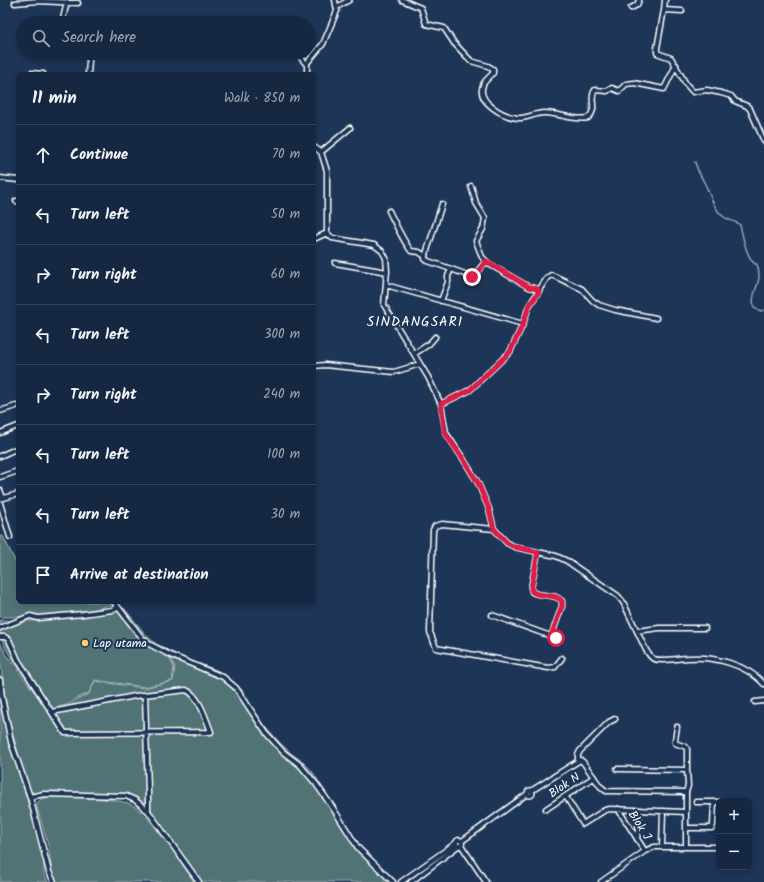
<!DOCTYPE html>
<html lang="en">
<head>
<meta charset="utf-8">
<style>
	body { margin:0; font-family:Kalam,sans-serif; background:#23344c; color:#f1f3f6 }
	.controls { position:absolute; right:12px; bottom:12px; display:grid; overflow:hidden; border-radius:6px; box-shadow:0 2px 6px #0003 }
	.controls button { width:36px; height:36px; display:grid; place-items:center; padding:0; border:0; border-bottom:1px solid #35445a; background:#162841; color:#f1f3f6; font:20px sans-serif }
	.stop { position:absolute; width:12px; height:12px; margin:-9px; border:3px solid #e11d48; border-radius:50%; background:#fff }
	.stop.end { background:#e11d48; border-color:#fff; box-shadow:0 1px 4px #0008 }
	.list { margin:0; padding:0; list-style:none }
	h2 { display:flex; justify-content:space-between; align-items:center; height:52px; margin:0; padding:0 16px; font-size:17px }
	h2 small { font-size:13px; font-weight:400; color:#9ea6b1 }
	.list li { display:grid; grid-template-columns:26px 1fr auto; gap:12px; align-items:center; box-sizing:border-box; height:60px; padding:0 16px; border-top:1px solid #35445a }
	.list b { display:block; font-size:15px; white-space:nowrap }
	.list em { font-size:13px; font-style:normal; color:#9ea6b1 }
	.icon { flex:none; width:22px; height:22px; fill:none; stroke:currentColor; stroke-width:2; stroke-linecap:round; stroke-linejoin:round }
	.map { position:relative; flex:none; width:764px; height:882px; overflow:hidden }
	.search { position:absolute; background:#162841; box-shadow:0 2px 6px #0003; left:16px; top:16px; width:300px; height:44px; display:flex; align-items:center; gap:10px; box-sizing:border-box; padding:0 14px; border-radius:22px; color:#9ea6b1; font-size:15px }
	.panel { position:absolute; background:#162841; box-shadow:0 2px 6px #0003; left:16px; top:72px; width:300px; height:532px; border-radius:6px }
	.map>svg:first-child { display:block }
	.green { fill:#517374; stroke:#a8b9ba }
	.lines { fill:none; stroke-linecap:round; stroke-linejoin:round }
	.stream { stroke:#8ea8b6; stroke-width:1.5 }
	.minor-casing { stroke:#fff; stroke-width:7 }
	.minor { stroke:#1d3557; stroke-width:4 }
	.route { stroke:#e11d48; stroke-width:5 }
	.poi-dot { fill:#ffd166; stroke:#1d3557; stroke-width:1.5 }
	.labels { text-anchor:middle; stroke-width:4; stroke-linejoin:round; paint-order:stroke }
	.poi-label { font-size:12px; fill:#fff; stroke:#1d3557; text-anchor:start }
	.street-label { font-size:12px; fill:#fff; stroke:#1d3557 }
	.quarter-label { font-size:14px; letter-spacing:1px; fill:#fff; stroke:#1d3557 }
</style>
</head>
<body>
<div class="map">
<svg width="764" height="882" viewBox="0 0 764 882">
	<rect width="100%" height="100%" fill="#1d3557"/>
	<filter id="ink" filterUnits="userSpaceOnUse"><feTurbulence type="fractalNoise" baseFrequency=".025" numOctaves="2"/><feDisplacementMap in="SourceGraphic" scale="8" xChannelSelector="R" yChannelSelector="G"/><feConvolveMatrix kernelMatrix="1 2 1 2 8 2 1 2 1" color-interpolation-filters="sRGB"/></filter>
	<g filter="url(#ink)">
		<path class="green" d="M 0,536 L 3,536 L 18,567 L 18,602 L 112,602 L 113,604 L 91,610 L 36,617 L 0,617 Z
			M 124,608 L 147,636 L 156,644 L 163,647 L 174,667 L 172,681 L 144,687 L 95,680 L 89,693 L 75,699 L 70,704 L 52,709 C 35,689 5,658 0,632 C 0,628 0,624 0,620 L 36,621 L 108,613 Z
			M 0,643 L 9,659 L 49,711 L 70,706 L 76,700 L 89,694 L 95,681 L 144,688 L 173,681 L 175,667 L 165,649 L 178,656 L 219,671 L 243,691 L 259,719 L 280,743 L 292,754 L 302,761 L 312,771 L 349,830 L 361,847 L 396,882 L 201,882 L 146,806 L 128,798 L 113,794 L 53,791 L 34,793 L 30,791 C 14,742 0,694 0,643 Z
			M 0,699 L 7,734 L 44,855 L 44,874 L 48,882 L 0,882 Z
			M 48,797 C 69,798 113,797 130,804 C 149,812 181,863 194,882 L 56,882 L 53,877 L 48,845 L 36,804 L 41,799 Z"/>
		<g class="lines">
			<path class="stream" d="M 695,162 C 697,170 700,175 704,182 C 710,193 713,209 724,217 C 729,221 736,221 740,225 C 743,237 746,256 755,264 L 757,264 C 764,285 750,289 754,308 L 761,311 L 764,310"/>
			<g class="minor-casing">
				<path id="minor" d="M 402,0 L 421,8 L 426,24 L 444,28 L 454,43 L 471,61 L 488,66 L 493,69 L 493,73 C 490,77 484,81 483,85 C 476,102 503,116 517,118 C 526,119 535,113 544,113 C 559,113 574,121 588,118 C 599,108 588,99 595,90 L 607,91 L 612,88 L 619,91 L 626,84 L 634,83 L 664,89 L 676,65
					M 665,0 L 664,10 L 657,48 L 657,53 L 671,58 L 686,84 L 693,92 L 707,90 L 721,93 L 731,96 L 735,101 L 747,106 L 750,109 L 764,141
					M 15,3 L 38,1 L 78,3
					M 337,7 L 349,0
					M 631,8 L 637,5 L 639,0
					M 664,10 L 682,11
					M 62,23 L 67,2
					M 66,53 L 80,55
					M 297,53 L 307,65
					M 31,73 L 43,74
					M 88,74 L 89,61 L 88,53
					M 307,74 L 307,63 L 323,44 L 337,11 L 335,0
					M 314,147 L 321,152 L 327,171 L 327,233 L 332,238 L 374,245 L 382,251 L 386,258 L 387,271 L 384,305 L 428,377 L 441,404 L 446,433 L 464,460 L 478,483 L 489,509 L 494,529 L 507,543 L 515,547 L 556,556 L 567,561 L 618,596 L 623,602 L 646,650 C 648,653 650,657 654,659 C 662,662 679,658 688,658 C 714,656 746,664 764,684
					M 321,152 L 350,128
					M 0,178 L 18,180
					M 471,186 L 476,203 L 485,218 L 483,229 L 476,241 L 482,257 L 489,264 L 529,287 L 534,288 L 539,291 L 529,306 L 523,324
					M 16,201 L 18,201
					M 389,211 C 396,225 402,239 411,251 L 419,252 L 425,256
					M 314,239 L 327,233
					M 335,263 L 387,272
					M 451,269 L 473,277 L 486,261
					M 386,285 L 523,324 L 510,352 L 470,390 L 441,404
					M 539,290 L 547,278 L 551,275 L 554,276 L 582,289 L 593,301 L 599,305 L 615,310 L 656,318
					M 441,301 L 448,282 L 448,276 L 451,269 L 428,261 L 425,259 L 425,257 L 442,204
					M 414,354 L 429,344 L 435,337
					M 314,366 L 325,365 L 394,372 L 420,364
					M 0,411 L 16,406
					M 0,433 L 18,426
					M 0,456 L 18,448
					M 0,477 L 18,471
					M 0,490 L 3,498
					M 0,499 L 18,494
					M 0,503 L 10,537
					M 494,529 L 442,524 L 435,526 L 433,530 L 430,632 L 436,648 L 548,668 L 555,667 L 562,658
					M 538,552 L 531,588 L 532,592 C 541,597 555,593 562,601 L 562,606 L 551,637
					M 114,602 L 142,638 L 149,644 L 170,655 L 223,677 L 236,688 L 266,733 L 283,752 L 300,765 L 316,784 L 333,808 L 358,848 L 393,882
					M 492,615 L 556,638
					M 0,628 L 30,616 L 38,618 L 83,614 L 112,610 L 117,607
					M 637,631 L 659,628 L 705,628
					M 0,637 L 5,637 L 9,640 L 18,660 L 65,733 L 211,732 C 206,719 199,695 186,690 L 135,696 L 52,712
					M 0,680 L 2,698 L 11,742 L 30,797 L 49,872 L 54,882
					M 145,695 L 148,791 L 148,811
					M 755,702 L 764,701
					M 677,727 L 675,740 L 675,743 L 686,747 L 687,749 L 687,770
					M 578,761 L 578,755 L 580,751 L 609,722 L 615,719
					M 617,769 L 687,770 L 688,786 L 686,792
					M527.5 793a2.5 2.5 0 1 1 5 0a2.5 2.5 0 1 1-5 0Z
					M 531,791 L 580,760 L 583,762 L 600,786 L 606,791 L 686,792 L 686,847
					M 30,797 L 44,794 L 126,796 L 135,800 L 148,811 L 199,882
					M 566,797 L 583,824 L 605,810 L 610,809 L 686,812
					M 696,802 L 719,802
					M 546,809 L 594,777
					M 618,809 L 645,851
					M 686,828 L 712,828 L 713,825 L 714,802
					M 637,839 L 640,810
					M456 843a3 3 0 1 1 6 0a3 3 0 1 1-6 0Z
					M 462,841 L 527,794
					M 461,845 L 486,882
					M 662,847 L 663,811
					M 401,882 L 456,843
					M 411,882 L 458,846
					M 601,882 L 645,851 L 654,847 L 719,847"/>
			</g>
			<use href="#minor" class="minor"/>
		</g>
	</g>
	<g class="lines" filter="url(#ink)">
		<path class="route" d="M 472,277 L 475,277 L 486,261 L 529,287 C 533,288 538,287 539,292 L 529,306 L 523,324 L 510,352 L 470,390 L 441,404 L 444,430 L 446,435 L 464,460 L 478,483 L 489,509 L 494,529 L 507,543 L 515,547 L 538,552 L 531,590 C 538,599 555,592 562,601 L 562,606 L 551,636 L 556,638"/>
	</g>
	<circle class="poi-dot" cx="85" cy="643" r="4"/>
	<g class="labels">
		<g class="poi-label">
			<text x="93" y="647">Lap utama</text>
		</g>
		<g class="street-label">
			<text transform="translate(564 785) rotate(-34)" y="4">Blok N</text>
			<text transform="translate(640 825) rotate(57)" y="4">Blok J</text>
		</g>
		<g class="quarter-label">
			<text x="415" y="326">SINDANGSARI</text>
		</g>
	</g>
</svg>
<div class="controls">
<button>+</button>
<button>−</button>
</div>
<div class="stop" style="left:556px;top:638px"></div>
<div class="stop end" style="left:472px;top:277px"></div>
<div class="search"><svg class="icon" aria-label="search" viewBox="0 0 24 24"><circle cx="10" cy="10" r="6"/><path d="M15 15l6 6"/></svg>Search here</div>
<section class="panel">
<h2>11 min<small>Walk · 850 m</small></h2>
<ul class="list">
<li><svg class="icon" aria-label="ahead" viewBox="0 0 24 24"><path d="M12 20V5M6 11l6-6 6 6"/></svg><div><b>Continue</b></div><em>70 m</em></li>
<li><svg class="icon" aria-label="left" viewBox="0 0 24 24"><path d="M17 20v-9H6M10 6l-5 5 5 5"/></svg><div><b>Turn left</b></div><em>50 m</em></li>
<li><svg class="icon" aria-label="right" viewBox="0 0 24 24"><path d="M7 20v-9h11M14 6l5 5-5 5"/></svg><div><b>Turn right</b></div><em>60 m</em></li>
<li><svg class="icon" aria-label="left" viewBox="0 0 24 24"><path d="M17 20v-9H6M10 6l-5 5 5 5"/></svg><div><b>Turn left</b></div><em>300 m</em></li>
<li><svg class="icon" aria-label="right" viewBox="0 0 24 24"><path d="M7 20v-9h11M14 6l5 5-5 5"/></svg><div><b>Turn right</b></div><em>240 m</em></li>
<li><svg class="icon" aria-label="left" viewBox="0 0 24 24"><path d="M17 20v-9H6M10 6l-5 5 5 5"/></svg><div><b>Turn left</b></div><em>100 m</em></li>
<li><svg class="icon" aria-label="left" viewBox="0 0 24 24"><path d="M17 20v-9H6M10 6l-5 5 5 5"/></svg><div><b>Turn left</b></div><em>30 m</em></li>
<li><svg class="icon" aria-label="arrive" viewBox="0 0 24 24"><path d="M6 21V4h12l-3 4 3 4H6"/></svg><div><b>Arrive at destination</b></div></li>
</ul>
</section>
</div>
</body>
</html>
